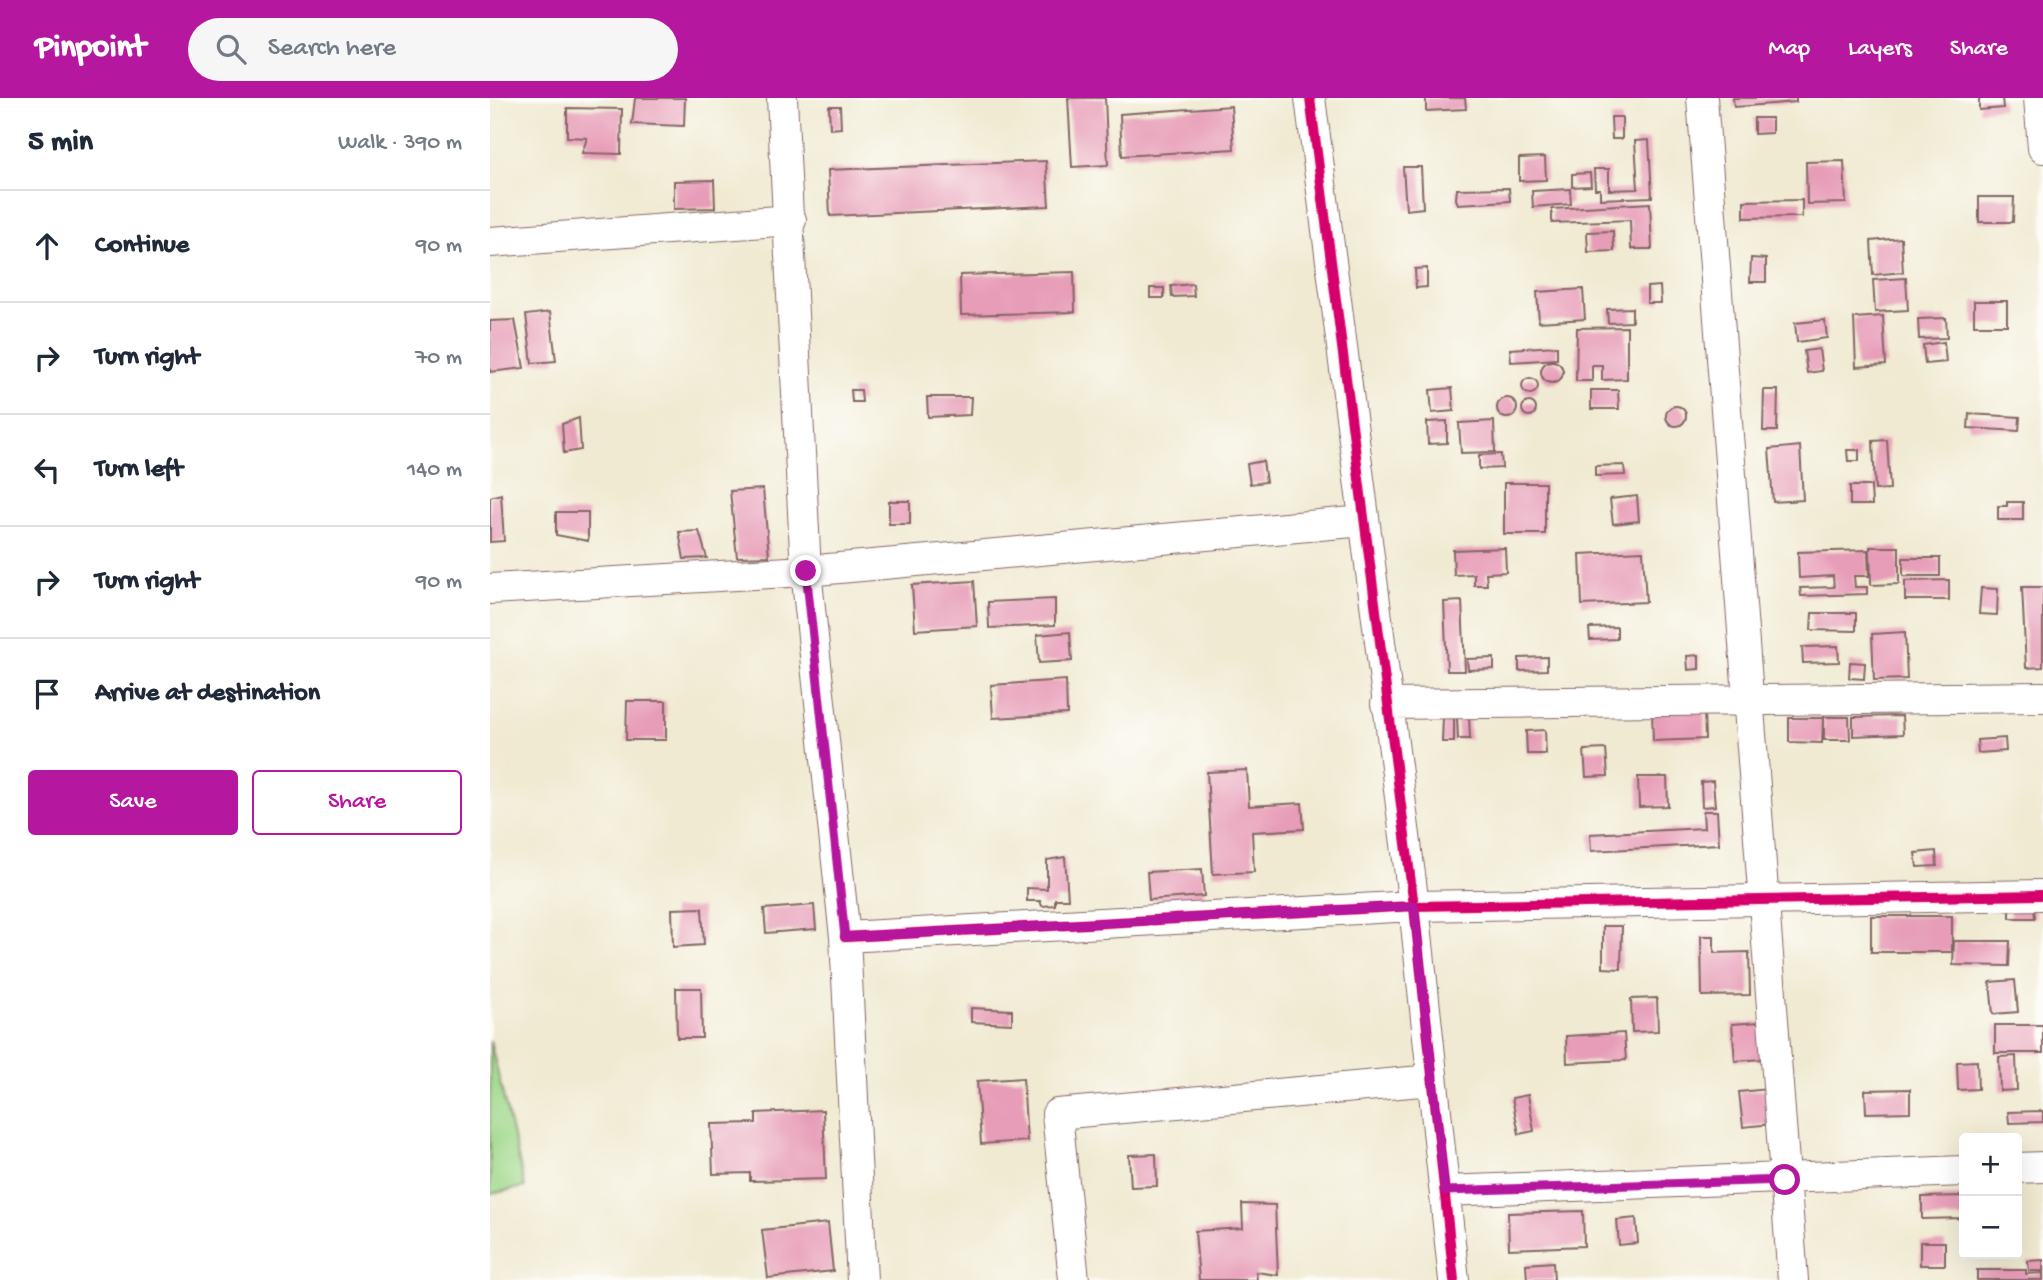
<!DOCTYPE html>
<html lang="en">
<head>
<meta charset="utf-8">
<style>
	body { margin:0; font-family:"Gochi Hand",sans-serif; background:#f6f6f7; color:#1f2937 }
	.controls { position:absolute; right:21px; bottom:21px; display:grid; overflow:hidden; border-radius:7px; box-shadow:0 7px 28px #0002 }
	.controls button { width:63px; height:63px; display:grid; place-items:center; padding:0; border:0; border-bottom:2px solid #e0e1e3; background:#fff; color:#1f2937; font:35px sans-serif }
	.stop { position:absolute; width:21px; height:21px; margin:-16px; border:5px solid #b5179e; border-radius:50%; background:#fff }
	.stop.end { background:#b5179e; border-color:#fff; box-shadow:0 2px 7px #0008 }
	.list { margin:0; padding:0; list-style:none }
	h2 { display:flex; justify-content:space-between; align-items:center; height:91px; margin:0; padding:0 28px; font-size:30px }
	h2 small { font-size:23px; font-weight:400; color:#747a83 }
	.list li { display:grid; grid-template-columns:46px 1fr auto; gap:21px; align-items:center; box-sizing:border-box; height:112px; padding:0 28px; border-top:2px solid #e0e1e3 }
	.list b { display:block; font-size:26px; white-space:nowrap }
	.list em { font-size:23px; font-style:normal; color:#747a83 }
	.actions { display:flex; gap:14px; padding:21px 28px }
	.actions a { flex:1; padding:16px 0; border:2px solid #b5179e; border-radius:7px; text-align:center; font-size:24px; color:#b5179e }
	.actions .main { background:#b5179e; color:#fff }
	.icon { flex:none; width:38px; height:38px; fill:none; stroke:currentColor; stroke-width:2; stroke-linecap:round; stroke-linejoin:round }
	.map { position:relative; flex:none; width:1553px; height:1182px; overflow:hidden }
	header { display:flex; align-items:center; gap:42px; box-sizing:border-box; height:98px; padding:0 35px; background:#b5179e; color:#fff }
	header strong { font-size:33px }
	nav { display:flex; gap:38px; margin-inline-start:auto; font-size:24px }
	.search { width:490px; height:63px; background:#f6f6f7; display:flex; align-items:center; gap:18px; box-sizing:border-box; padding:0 24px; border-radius:38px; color:#747a83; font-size:26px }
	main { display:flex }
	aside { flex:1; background:#fff }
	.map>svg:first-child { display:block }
	.grass { fill:#9fd88b; stroke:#747c5b; stroke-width:2 }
	.building { fill:#e79cb7 }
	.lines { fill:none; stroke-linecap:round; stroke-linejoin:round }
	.minor-casing { stroke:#846665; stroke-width:32 }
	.minor { stroke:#fff; stroke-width:30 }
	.cycleway-casing { stroke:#fdfcf7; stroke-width:15 }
	.cycleway { stroke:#d6006c; stroke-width:10 }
	.route { stroke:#b5179e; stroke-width:9 }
</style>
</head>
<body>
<header>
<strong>Pinpoint</strong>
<div class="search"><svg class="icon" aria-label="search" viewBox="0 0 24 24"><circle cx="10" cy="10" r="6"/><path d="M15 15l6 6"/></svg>Search here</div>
<nav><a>Map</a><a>Layers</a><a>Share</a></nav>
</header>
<main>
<aside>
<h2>5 min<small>Walk · 390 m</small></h2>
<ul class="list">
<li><svg class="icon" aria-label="ahead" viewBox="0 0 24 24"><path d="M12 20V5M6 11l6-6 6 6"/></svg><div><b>Continue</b></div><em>90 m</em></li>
<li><svg class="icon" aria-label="right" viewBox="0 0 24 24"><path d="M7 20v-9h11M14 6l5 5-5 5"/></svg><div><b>Turn right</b></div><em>70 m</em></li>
<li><svg class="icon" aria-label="left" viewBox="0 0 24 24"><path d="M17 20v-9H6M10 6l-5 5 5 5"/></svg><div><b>Turn left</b></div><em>140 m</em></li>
<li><svg class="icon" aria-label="right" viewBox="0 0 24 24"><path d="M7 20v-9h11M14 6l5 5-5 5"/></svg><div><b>Turn right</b></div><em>90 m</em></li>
<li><svg class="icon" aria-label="arrive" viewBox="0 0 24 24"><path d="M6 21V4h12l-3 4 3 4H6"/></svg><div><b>Arrive at destination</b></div></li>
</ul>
<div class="actions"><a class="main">Save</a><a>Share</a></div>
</aside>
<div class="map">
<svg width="1553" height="1182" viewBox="0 0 1553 1182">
	<rect width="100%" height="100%" fill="#fdfcf7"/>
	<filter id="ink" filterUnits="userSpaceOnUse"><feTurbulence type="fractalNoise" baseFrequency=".0143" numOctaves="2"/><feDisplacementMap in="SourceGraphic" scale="14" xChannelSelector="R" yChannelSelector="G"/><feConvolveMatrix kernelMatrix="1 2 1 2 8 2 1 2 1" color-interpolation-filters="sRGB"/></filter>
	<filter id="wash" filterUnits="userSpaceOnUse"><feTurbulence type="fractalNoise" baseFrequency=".00686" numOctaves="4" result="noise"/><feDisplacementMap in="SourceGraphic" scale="28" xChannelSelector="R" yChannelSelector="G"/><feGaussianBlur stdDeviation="1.57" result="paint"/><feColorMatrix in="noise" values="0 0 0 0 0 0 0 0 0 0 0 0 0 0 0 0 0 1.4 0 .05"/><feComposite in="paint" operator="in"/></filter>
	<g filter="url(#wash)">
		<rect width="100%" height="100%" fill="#f0ead2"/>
		<path class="grass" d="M 0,943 L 35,1089 L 0,1096 Z"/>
		<g id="blocks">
			<path class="building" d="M 145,0 L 195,0 L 194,28 L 142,26 Z
				M 578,0 L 615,0 L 618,67 L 582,69 Z
				M 936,0 L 975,0 L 976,11 L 936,13 Z
				M 1243,0 L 1306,0 L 1306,4 L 1244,9 Z
				M 1489,0 L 1512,0 L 1513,10 L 1489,12 Z
				M 339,8 L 350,8 L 351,30 L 340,31 Z
				M 741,8 L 744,51 L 632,58 L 630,16 Z
				M 77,10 L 132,11 L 131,56 L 92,55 L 97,40 L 77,39 Z
				M 1121,19 L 1132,19 L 1132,41 L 1122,41 Z
				M 1264,20 L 1282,20 L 1282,35 L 1264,36 Z
				M 1159,42 L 1162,99 L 1110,101 L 1110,91 L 1105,91 L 1104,71 L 1119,71 L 1119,92 L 1148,91 L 1145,43 Z
				M 1055,59 L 1056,82 L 1029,83 L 1029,60 Z
				M 556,63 L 559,108 L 340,118 L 338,72 Z
				M 1354,63 L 1356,105 L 1317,106 L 1316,64 Z
				M 913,69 L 931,69 L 933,110 L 916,112 Z
				M 1100,75 L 1101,88 L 1082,89 L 1082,76 Z
				M 224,82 L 225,110 L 184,111 L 184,83 Z
				M 1019,90 L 1020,103 L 968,106 L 966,101 L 967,91 Z
				M 1080,91 L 1081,106 L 1043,109 L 1042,93 Z
				M 1489,99 L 1524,99 L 1523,124 L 1489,124 Z
				M 1312,102 L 1312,119 L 1254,120 L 1254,103 Z
				M 1160,105 L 1162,151 L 1141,151 L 1140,122 L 1062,125 L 1062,111 Z
				M 1123,133 L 1124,153 L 1098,154 L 1097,134 Z
				M 1411,140 L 1413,174 L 1383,177 L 1381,143 Z
				M 1261,160 L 1276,161 L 1276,184 L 1260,184 Z
				M 937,170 L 937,189 L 926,190 L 925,171 Z
				M 584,174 L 585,214 L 471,217 L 470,177 Z
				M 1416,180 L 1418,212 L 1385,214 L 1383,182 Z
				M 703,186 L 704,198 L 682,199 L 681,188 Z
				M 1170,188 L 1171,205 L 1157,205 L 1157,189 Z
				M 660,190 L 674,190 L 674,200 L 660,200 Z
				M 1093,191 L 1095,221 L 1049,224 L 1047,194 Z
				M 1484,203 L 1517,203 L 1517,227 L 1484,227 Z
				M 1142,210 L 1142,224 L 1118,225 L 1117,211 Z
				M 60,214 L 66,263 L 42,265 L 36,217 Z
				M 1393,218 L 1396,267 L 1366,269 L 1364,220 Z
				M 1456,220 L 1457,240 L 1429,241 L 1428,221 Z
				M 25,222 L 34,270 L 0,274 L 0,223 Z
				M 1335,222 L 1337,240 L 1307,244 L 1305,225 Z
				M 1137,229 L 1137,281 L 1112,282 L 1112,267 L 1102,267 L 1102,283 L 1086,283 L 1087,230 Z
				M 1454,244 L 1456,264 L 1435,266 L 1433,247 Z
				M 1067,248 L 1067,261 L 1021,264 L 1020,251 Z
				M 1329,251 L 1332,273 L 1317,275 L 1314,253 Z
				M1051 274a11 11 0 1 1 22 0a11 11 0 1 1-22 0Z
				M1032 288a8 8 0 1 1 16 0a8 8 0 1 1-16 0Z
				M 962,290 L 964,313 L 942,315 L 940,292 Z
				M 361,292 L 371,292 L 372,304 L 362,304 Z
				M 1101,292 L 1128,292 L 1129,311 L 1101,311 Z
				M 1274,292 L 1288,292 L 1287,333 L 1273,333 Z
				M 437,299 L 481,299 L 480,317 L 438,319 Z
				M1007 310a10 10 0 1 1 20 0a10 10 0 1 1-20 0Z
				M1032 311a7 7 0 1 1 14 0a7 7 0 1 1-14 0Z
				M1176 318a10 10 0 1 1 20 0a10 10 0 1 1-20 0Z
				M 1479,316 L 1530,319 L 1529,333 L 1478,330 Z
				M 89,320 L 91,352 L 74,355 L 72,326 Z
				M 957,323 L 957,345 L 938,346 L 937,324 Z
				M 1004,323 L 1005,354 L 971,355 L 969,325 Z
				M 1397,342 L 1400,391 L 1385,392 L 1383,343 Z
				M 1310,348 L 1313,402 L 1283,404 L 1279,351 Z
				M 1357,352 L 1369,352 L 1369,363 L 1358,363 Z
				M 1011,356 L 1012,370 L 989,371 L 989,357 Z
				M 773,363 L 776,384 L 760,386 L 757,366 Z
				M 1134,367 L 1135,377 L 1105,378 L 1105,368 Z
				M 1014,385 L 1055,385 L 1055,436 L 1014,436 Z
				M 1360,388 L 1381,388 L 1382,407 L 1360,407 Z
				M 273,391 L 279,458 L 247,459 L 240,393 Z
				M 11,396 L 14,443 L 0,444 L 0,399 Z
				M 1147,398 L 1149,423 L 1123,426 L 1120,401 Z
				M 399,403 L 420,403 L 420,426 L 399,426 Z
				M 1517,404 L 1533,404 L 1533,422 L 1508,422 L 1508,408 L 1517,408 Z
				M 66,414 L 98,414 L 98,443 L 66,437 Z
				M 209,433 L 217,460 L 194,461 L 189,434 Z
				M 1380,449 L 1409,449 L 1409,486 L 1381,487 Z
				M 1015,450 L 1016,474 L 996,475 L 997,487 L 984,487 L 984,476 L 964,477 L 963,452 Z
				M 1378,452 L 1379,478 L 1364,478 L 1365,489 L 1377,489 L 1377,496 L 1311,498 L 1310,490 L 1344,489 L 1343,478 L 1309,480 L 1308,454 Z
				M 1153,453 L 1156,504 L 1092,507 L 1090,456 Z
				M 1413,460 L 1450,460 L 1450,478 L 1413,478 Z
				M 1459,482 L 1459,502 L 1415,502 L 1415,483 Z
				M 484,483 L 487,528 L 425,532 L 422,487 Z
				M 1532,489 L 1553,489 L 1553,569 L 1536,570 Z
				M 1491,490 L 1508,491 L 1507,517 L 1489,516 Z
				M 565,501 L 565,527 L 499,530 L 498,504 Z
				M 972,503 L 975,573 L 957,573 L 954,504 Z
				M 1322,515 L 1366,515 L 1366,533 L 1321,532 Z
				M 1127,529 L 1127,541 L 1100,542 L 1099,530 Z
				M 580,534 L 582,563 L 549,565 L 547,537 Z
				M 1415,534 L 1417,581 L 1384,582 L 1382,536 Z
				M 1348,548 L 1349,564 L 1313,565 L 1312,549 Z
				M 1209,557 L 1209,571 L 1198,572 L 1197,558 Z
				M 1057,559 L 1057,572 L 1029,573 L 1029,560 Z
				M 1004,560 L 1004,571 L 978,572 L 977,561 Z
				M 1360,564 L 1375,565 L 1374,581 L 1359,580 Z
				M 576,582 L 577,616 L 503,620 L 501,587 Z
				M 137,603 L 176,603 L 176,642 L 136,642 Z
				M 1214,612 L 1215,641 L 1163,643 L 1162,614 Z
				M 1412,618 L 1413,636 L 1363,638 L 1363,619 Z
				M 953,619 L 964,620 L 964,644 L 952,644 Z
				M 979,619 L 980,641 L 968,641 L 967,620 Z
				M 1334,619 L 1359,619 L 1360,642 L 1334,642 Z
				M 1299,620 L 1333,620 L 1332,645 L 1299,644 Z
				M 1055,632 L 1056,656 L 1037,656 L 1036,633 Z
				M 1515,640 L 1516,653 L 1488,655 L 1487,642 Z
				M 1116,651 L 1118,678 L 1096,679 L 1094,652 Z
				M 757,672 L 759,708 L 812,705 L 814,731 L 762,734 L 764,774 L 723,776 L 717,674 Z
				M 1148,679 L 1177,679 L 1178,708 L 1149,709 Z
				M 1223,683 L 1225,708 L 1212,709 L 1211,684 Z
				M 1213,713 L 1227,713 L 1229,746 L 1101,753 L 1100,736 L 1214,730 Z
				M 1446,753 L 1447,768 L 1427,769 L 1425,755 Z
				M 575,759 L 578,801 L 565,801 L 565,807 L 552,808 L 550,803 L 537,803 L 537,790 L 557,791 L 557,762 Z
				M 712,771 L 714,798 L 659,802 L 657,774 Z
				M 324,807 L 326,831 L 276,835 L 274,811 Z
				M 212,810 L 214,847 L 183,849 L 182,811 Z
				M 1544,811 L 1545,820 L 1520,820 L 1520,812 Z
				M 1381,818 L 1462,818 L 1462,854 L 1381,854 Z
				M 1113,828 L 1132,828 L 1131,871 L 1113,870 Z
				M 1211,838 L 1224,838 L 1224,855 L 1259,854 L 1260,897 L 1212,898 Z
				M 1464,843 L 1520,843 L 1519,868 L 1463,867 Z
				M 1525,882 L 1528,914 L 1503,916 L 1500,884 Z
				M 186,890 L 211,890 L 212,940 L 187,940 Z
				M 1167,900 L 1168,933 L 1142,934 L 1141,901 Z
				M 481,910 L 522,912 L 522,926 L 481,924 Z
				M 1270,924 L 1273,961 L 1245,963 L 1242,926 Z
				M 1505,927 L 1553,927 L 1553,955 L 1505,955 Z
				M 1134,935 L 1136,962 L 1077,965 L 1076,938 Z
				M 1526,958 L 1527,992 L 1510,993 L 1509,959 Z
				M 1487,963 L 1488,991 L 1468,992 L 1467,964 Z
				M 533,980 L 537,1043 L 491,1046 L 487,983 Z
				M 1278,991 L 1282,1026 L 1253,1029 L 1249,994 Z
				M 1420,991 L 1420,1014 L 1376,1015 L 1375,992 Z
				M 1038,997 L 1044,1033 L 1029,1036 L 1022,1000 Z
				M 333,1012 L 336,1081 L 260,1083 L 260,1075 L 223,1076 L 221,1026 L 266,1025 L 266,1015 Z
				M 1553,1013 L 1553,1024 L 1519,1025 L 1518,1014 Z
				M 666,1056 L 667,1088 L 641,1089 L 639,1057 Z
				M 1474,1098 L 1474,1120 L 1432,1121 L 1432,1099 Z
				M 752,1106 L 785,1107 L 788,1177 L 766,1174 L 767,1182 L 709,1182 L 705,1133 L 753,1130 Z
				M 1093,1113 L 1094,1148 L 1019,1151 L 1018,1115 Z
				M 1146,1120 L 1148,1145 L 1129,1147 L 1127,1122 Z
				M 338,1125 L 343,1173 L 278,1180 L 272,1132 Z
				M 1430,1144 L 1455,1144 L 1455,1167 L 1430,1167 Z
				M 1553,1162 L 1553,1173 L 1539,1173 L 1538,1163 Z
				M 1063,1164 L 1064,1182 L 1037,1182 L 1036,1166 Z
				M 1487,1172 L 1536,1172 L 1536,1176 L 1553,1175 L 1553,1182 L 1487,1182 Z"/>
		</g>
	</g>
	<g filter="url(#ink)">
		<use href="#blocks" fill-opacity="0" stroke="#846665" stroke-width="2"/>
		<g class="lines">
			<g class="minor-casing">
				<path id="minor" d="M 292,0 L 316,473 L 355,839 L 372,1182
					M 820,0 L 924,808 L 964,1182
					M 1212,0 L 1303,1182
					M 1549,0 L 1553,50
					M 0,144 L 301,122
					M 0,491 L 316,473 L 874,423
					M 896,606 L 1553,599
					M 355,839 L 924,808 L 1553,797
					M 1527,1070 L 1553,1069
					M 955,1093 L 1474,1073
					M 584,1182 L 567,1016 L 942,982"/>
			</g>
			<use href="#minor" class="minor"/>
			<g class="cycleway-casing">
				<path id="cycleway" d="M 820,0 L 924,808 L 964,1182
					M 355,839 L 924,808 L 1553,797"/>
			</g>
			<use href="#cycleway" class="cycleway"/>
		</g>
	</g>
	<g class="lines" filter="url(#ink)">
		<path class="route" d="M 316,473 L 355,839 L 924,808 L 955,1093 L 1295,1082"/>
	</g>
</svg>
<div class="controls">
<button>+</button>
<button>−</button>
</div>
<div class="stop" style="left:1295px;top:1082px"></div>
<div class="stop end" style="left:316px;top:473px"></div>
</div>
</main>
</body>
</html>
